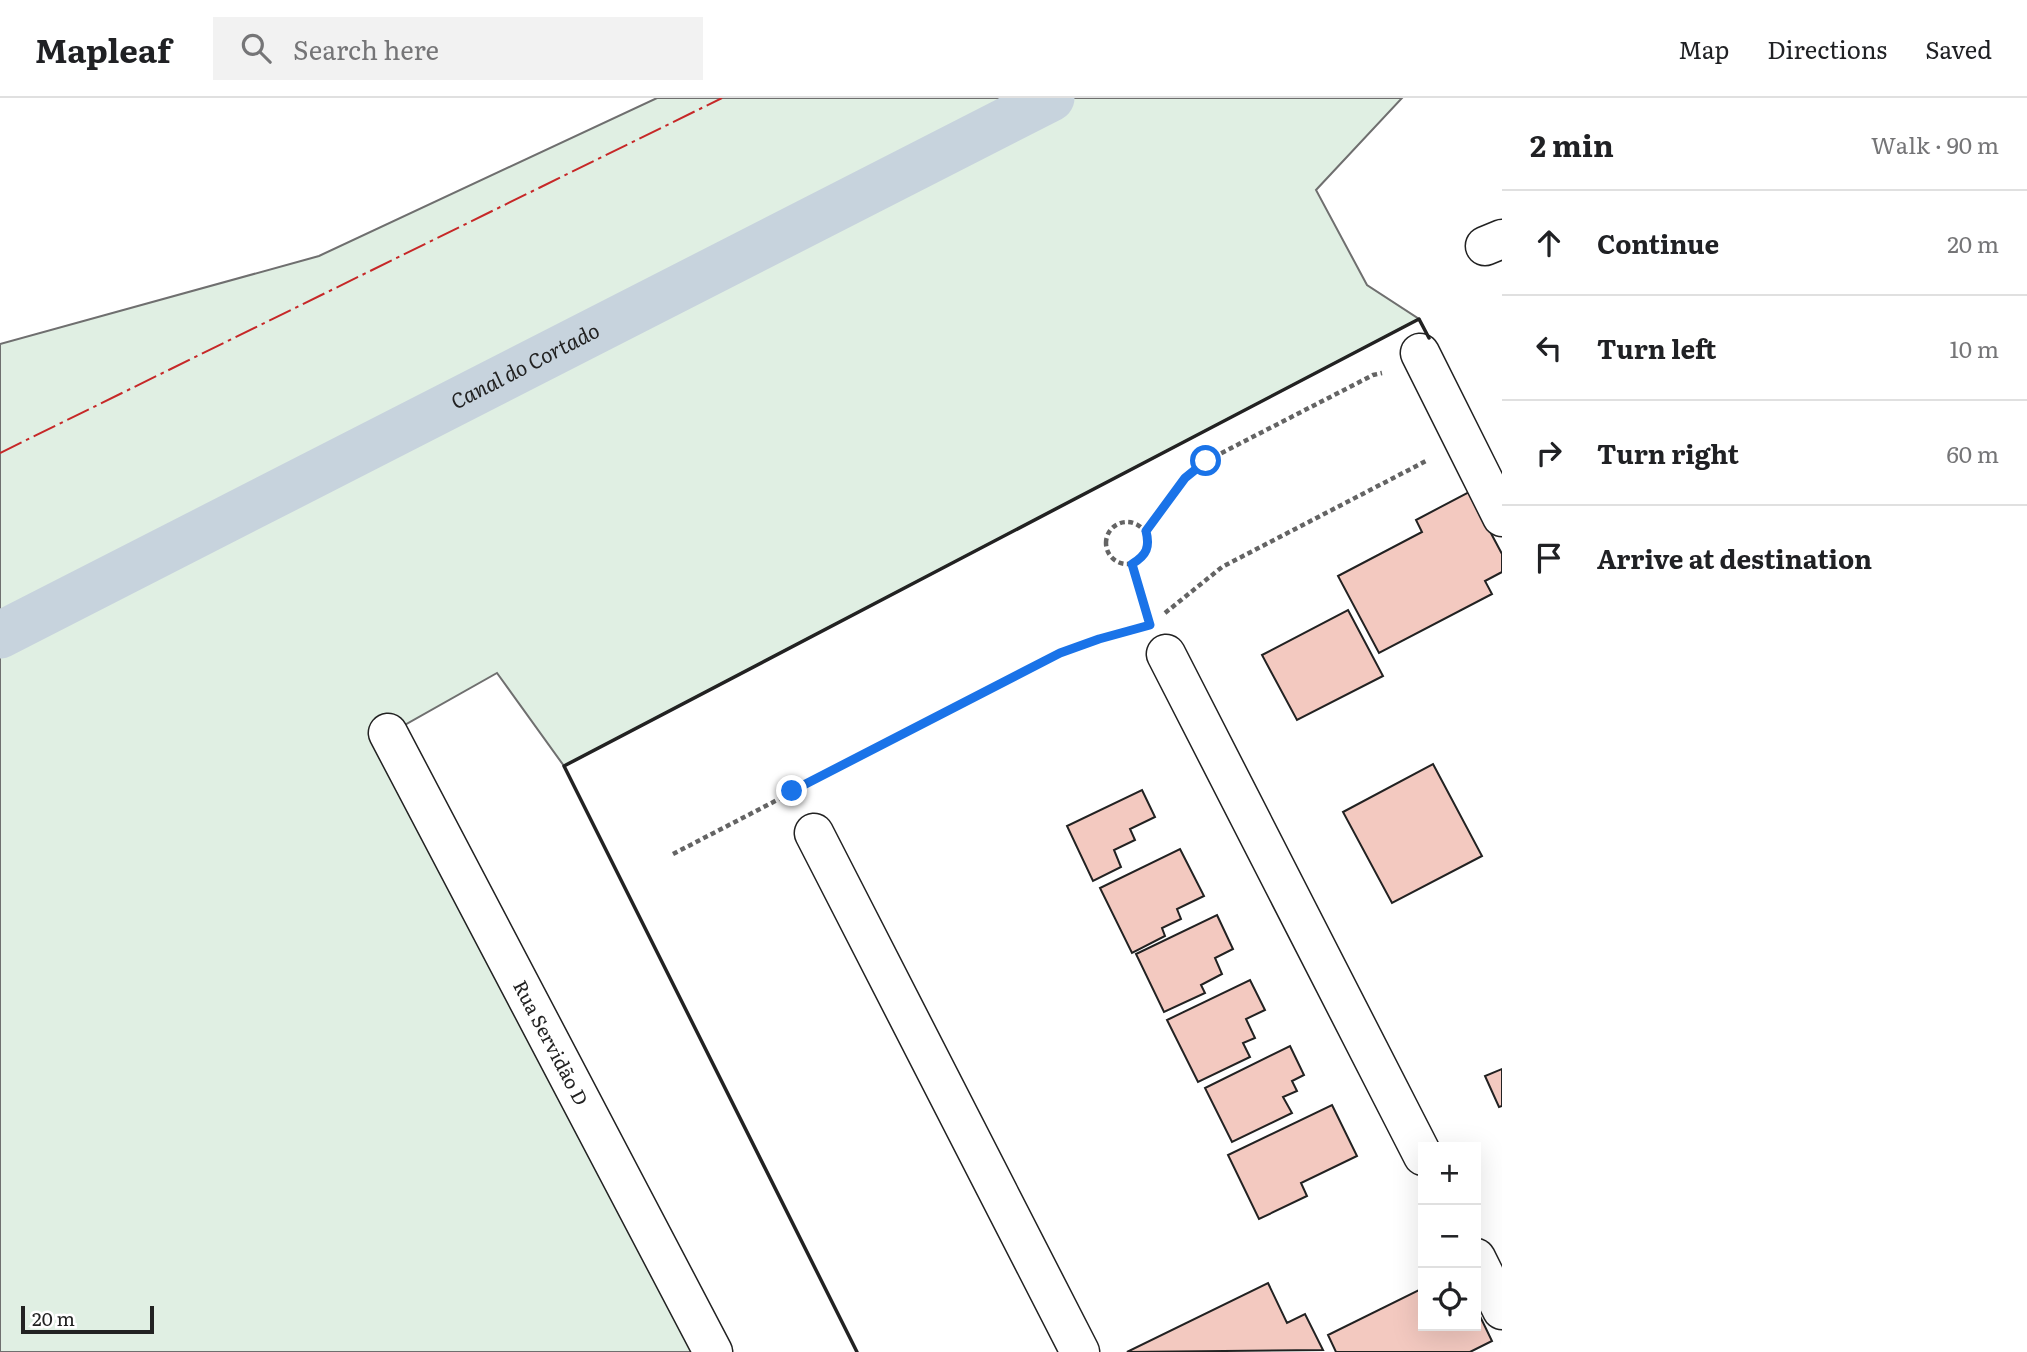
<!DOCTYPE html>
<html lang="en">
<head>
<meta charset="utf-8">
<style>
	body { margin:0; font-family:Literata,serif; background:#f2f2f2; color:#202124 }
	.controls { position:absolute; right:21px; bottom:21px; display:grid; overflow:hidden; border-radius:0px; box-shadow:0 7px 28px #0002 }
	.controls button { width:63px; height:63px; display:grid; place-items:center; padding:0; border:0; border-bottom:2px solid #e0e0e0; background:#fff; color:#202124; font:35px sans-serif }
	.scale { position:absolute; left:21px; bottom:18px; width:133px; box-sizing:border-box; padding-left:7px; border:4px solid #222; border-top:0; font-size:19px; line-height:24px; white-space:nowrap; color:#222; -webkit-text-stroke:5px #fff; paint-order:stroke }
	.stop { position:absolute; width:21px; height:21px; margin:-16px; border:5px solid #1a73e8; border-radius:50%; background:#fff }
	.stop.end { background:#1a73e8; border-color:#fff; box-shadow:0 2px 7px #0008 }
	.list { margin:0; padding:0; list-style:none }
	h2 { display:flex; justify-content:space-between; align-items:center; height:91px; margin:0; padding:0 28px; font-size:30px }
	h2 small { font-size:23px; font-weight:400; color:#757577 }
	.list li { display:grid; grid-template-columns:46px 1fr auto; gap:21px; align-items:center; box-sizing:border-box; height:105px; padding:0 28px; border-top:2px solid #e0e0e0 }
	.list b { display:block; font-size:26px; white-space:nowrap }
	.list em { font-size:23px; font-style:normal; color:#757577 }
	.icon { flex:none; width:38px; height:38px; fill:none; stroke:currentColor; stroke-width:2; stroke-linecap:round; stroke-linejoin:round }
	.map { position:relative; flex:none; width:1502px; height:1254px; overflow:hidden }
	header { display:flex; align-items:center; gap:42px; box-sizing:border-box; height:98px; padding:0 35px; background:#fff; border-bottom:2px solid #e0e0e0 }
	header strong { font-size:33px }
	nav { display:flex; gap:38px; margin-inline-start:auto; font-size:24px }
	.search { width:490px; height:63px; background:#f2f2f2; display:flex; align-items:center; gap:18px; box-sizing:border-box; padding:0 24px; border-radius:0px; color:#757577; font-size:26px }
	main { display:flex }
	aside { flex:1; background:#fff }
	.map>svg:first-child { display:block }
	.green { fill:#e0efe3; stroke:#6f6f6f; stroke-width:2 }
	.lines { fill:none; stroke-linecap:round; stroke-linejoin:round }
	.canal { stroke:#c7d3dd; stroke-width:47 }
	.building { fill:#f3c9c0; stroke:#222; stroke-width:2 }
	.minor-casing { stroke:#222; stroke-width:41 }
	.path { stroke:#646464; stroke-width:4.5; stroke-dasharray:5 3.5; stroke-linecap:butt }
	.minor { stroke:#fff; stroke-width:38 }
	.wall { stroke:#222; stroke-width:3.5 }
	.power { stroke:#c62828; stroke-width:2; stroke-dasharray:24 5 3.5 5; stroke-linecap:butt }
	.route { stroke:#1a73e8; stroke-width:9 }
	.labels { text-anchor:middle; stroke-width:5; stroke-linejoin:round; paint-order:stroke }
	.street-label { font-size:19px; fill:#222; stroke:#fff }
	.water-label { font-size:21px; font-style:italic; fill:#222; stroke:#fff }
</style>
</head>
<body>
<header>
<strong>Mapleaf</strong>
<div class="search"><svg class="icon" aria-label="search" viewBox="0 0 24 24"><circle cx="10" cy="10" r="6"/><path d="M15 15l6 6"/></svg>Search here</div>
<nav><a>Map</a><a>Directions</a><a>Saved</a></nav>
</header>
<main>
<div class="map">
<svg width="1502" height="1254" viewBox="0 0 1502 1254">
	<rect width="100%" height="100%" fill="#fff"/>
	<path class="green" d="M 657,0 L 1402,0 L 1316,92 L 1367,187 L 1419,221 L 564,668 L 497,575 L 396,632 L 695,1254 L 0,1254 L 0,246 L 319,158 Z"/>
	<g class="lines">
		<path class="canal" id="s1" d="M 0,537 L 1051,0"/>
	</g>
	<path class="building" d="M 1469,394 L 1502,456 L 1502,474 L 1485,483 L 1492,496 L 1379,555 L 1338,478 L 1422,434 L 1416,422 Z
		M 1348,512 L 1383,578 L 1297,622 L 1262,557 Z
		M 1433,666 L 1482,758 L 1392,805 L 1343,714 Z
		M 1142,692 L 1155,719 L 1130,731 L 1135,742 L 1114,752 L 1121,769 L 1093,783 L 1067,728 Z
		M 1180,751 L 1204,798 L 1177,811 L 1181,821 L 1162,830 L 1165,838 L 1132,855 L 1100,790 Z
		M 1217,817 L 1233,851 L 1215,860 L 1222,876 L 1201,887 L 1205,895 L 1164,914 L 1136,856 Z
		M 1250,882 L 1265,912 L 1246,921 L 1255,940 L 1243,945 L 1250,959 L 1198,984 L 1167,922 Z
		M 1290,948 L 1304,977 L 1292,983 L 1297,993 L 1283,999 L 1292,1015 L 1232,1044 L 1205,990 Z
		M 1502,971 L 1502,1008 L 1499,1009 L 1485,978 Z
		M 1332,1007 L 1357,1058 L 1301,1085 L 1307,1098 L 1259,1121 L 1228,1057 Z
		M 1268,1185 L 1287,1225 L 1305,1216 L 1323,1252 L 1127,1254 Z
		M 1423,1190 L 1423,1228 L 1476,1228 L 1476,1210 L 1492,1243 L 1470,1254 L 1336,1254 L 1328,1237 Z"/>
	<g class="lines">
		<g class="minor-casing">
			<g id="minor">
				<path d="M 1485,148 L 1502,141"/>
				<path d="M 1420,255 L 1502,419"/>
				<path d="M 1166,556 L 1423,1058"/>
				<path id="s2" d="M 388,635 L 713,1254"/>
				<path d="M 814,735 L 1080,1254"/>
				<path d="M 1476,1160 L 1502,1212"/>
			</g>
		</g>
		<path class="path" d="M1106 445a21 21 0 1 1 42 0a21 21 0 1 1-42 0Z
			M 1145,433 L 1185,380 L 1206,363 L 1373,277 L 1382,275
			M 1132,466 L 1148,519
			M 1165,515 L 1222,469 L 1426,363
			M 673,756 L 1061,555 L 1099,541 L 1130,533"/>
		<use href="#minor" class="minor"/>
		<path class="wall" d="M 857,1254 L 564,668 L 1419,221 L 1429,240"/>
		<path class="power" d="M 0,355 L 722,0"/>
	</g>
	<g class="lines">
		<path class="route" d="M 792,693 L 1060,555 L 1099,541 L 1150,527 L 1132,466 C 1147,457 1150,449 1146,433 L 1185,380 L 1206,363"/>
	</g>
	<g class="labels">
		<g class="street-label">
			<text dy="7" stroke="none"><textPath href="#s2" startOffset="350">Rua Servidão D</textPath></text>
		</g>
		<g class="water-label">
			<text dy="7" stroke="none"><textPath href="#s1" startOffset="590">Canal do Cortado</textPath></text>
		</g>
	</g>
</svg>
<div class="controls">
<button>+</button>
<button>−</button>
<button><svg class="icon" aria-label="locate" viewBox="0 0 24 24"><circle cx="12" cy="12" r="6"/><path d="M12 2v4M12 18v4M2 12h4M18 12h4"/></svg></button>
</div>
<div class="scale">20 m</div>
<div class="stop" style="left:1206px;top:363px"></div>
<div class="stop end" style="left:792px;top:693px"></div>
</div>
<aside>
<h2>2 min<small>Walk · 90 m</small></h2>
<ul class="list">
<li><svg class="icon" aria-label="ahead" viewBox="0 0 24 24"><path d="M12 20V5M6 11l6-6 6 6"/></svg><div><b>Continue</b></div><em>20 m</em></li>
<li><svg class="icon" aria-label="left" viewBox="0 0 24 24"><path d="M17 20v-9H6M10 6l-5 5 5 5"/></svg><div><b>Turn left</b></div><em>10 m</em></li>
<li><svg class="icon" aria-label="right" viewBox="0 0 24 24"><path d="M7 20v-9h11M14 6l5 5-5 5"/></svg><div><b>Turn right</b></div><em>60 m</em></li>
<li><svg class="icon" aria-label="arrive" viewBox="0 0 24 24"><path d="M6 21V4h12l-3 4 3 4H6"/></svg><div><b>Arrive at destination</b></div></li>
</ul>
</aside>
</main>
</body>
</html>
